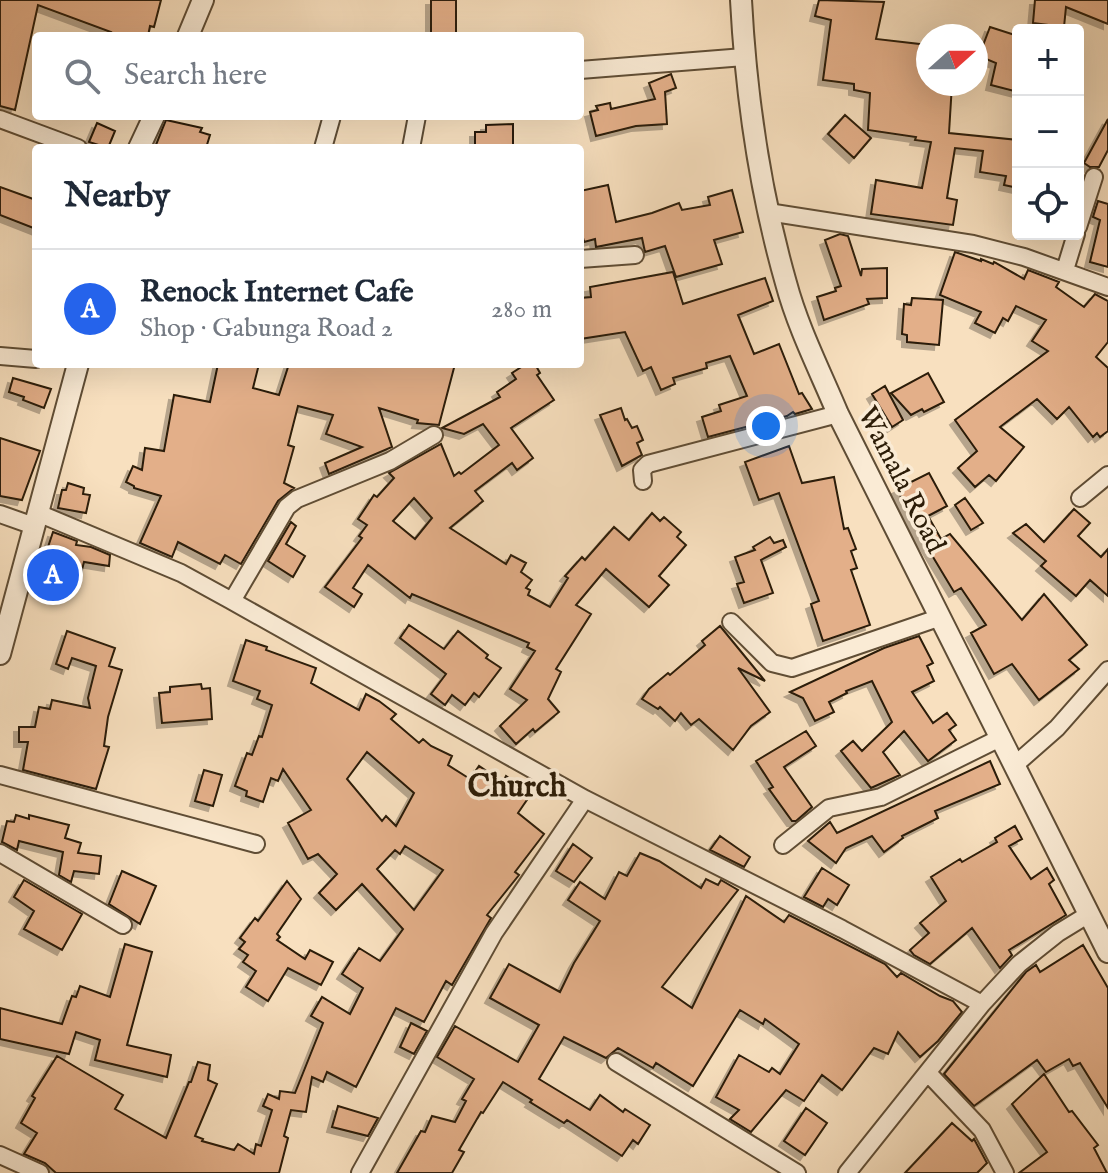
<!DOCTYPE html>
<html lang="en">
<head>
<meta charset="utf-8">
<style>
	body { margin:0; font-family:"IM FELL English",serif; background:#f6f6f7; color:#1f2937 }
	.controls { position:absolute; right:24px; top:24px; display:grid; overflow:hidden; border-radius:8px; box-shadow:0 8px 32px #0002 }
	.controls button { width:72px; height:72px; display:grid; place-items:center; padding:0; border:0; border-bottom:2px solid #e0e1e3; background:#fff; color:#1f2937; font:40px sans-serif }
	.compass { position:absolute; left:916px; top:24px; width:72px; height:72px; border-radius:50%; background:#fff; box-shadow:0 8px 32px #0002; rotate:69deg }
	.you { position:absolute; left:766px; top:426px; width:28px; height:28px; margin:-20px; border:6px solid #fff; border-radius:50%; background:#1a73e8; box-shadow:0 0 0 12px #1a73e833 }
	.badge { display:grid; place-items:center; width:52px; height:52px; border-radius:50%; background:#2563eb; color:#fff; font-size:26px; font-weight:700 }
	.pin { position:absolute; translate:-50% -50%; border:4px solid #fff; box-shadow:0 2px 8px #0006 }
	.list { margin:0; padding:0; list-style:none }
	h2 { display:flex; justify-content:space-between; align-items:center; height:104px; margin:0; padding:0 32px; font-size:34px }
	h2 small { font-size:26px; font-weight:400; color:#747a83 }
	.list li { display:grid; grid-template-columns:52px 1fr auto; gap:24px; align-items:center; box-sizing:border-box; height:120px; padding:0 32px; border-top:2px solid #e0e1e3 }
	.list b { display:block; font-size:30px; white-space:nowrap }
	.list p { margin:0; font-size:26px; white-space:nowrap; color:#747a83 }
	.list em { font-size:26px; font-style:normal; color:#747a83 }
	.icon { flex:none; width:44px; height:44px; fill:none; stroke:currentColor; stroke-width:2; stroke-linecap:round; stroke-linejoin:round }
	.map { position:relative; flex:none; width:1108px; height:1173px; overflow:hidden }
	.search { position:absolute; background:#fff; box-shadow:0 8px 32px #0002; left:32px; top:32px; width:552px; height:88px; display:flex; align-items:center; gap:20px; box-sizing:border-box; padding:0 28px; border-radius:8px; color:#747a83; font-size:30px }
	.panel { position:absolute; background:#fff; box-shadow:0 8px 32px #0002; left:32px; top:144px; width:552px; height:224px; border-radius:8px }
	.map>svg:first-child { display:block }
	.building { fill:#e3af89; stroke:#2c1c07; stroke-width:2; fill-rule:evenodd; filter:url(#shadow) }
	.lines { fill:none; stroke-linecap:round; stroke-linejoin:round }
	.minor-casing { stroke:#5f4d35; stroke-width:20 }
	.tertiary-casing { stroke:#5f4d35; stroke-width:24 }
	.minor { stroke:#faebd5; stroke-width:16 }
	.tertiary { stroke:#faebd5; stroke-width:20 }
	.labels { text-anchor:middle; stroke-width:7; stroke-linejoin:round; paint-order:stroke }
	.street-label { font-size:28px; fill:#2c1c07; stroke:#faebd5 }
	.quarter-label { font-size:32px; font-weight:bold; fill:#2c1c07; stroke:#faebd5 }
</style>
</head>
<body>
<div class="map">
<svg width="1108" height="1173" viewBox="0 0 1108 1173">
	<defs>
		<filter id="shadow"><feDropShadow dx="-5" dy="5" stdDeviation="0" flood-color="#0004"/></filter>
	</defs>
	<rect width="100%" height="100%" fill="#f8e0bf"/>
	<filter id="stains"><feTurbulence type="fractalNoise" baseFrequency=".0025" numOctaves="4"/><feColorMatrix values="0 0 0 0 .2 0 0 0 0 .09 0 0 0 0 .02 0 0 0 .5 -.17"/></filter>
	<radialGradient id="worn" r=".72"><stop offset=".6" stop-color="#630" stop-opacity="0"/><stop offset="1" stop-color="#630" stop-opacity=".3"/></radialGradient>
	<path class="building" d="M 0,0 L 161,0 L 154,27 L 150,26 L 148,36 L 109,36 L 111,32 L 38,5 L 15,110 L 0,106 Z
		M 431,0 L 456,0 L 456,36 L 431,36 Z
		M 819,0 L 884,2 L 876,39 L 928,45 L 928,84 L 952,84 L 949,133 L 1018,140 L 1018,188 L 1004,185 L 1006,176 L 980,172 L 983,151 L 955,148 L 947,198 L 957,200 L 953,225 L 871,214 L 876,180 L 922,188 L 931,142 L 915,140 L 916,137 L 868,130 L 870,93 L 854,90 L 854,84 L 823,80 L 831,20 L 815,16 Z
		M 1035,0 L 1108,0 L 1108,24 L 1066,7 L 1064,27 L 1033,23 Z
		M 990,27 L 1018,36 L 1018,92 L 991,85 L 996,63 L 979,56 Z
		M 671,74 L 676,88 L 665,92 L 667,124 L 636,126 L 596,136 L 590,112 L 598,110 L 596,106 L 610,103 L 611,109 L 655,99 L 649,83 Z
		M 845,115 L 871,138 L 854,158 L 828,134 Z
		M 1108,119 L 1108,150 L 1099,167 L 1090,167 L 1084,163 Z
		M 166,120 L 202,128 L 200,132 L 210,135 L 206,148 L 165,148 L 156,145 Z
		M 97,123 L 115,131 L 108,148 L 89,142 Z
		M 513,124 L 513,148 L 475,148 L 475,132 L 486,132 L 486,125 Z
		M 608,185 L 616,222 L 652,213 L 679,203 L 682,210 L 710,205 L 708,197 L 732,190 L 743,232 L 714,240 L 722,264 L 676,277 L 665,246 L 645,252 L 642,238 L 596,247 L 595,239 L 584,242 L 580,225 L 580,191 Z
		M 0,187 L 36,200 L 36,229 L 0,215 Z
		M 1098,201 L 1108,204 L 1108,267 L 1090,262 L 1100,220 L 1093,217 Z
		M 840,234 L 848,236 L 861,276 L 862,269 L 887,268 L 887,298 L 867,299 L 869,304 L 824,320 L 817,297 L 836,291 L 835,288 L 841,286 L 825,240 Z
		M 955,252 L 981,261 L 981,259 L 993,264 L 994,262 L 1024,279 L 1028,270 L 1059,282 L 1056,287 L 1084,307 L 1095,294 L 1108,301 L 1108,342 L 1096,357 L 1108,368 L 1108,431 L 1100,437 L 1097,433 L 1093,437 L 1069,407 L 1057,419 L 1037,399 L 1000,427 L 1024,447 L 996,481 L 989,475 L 975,487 L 958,468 L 977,451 L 955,420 L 1048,351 L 1032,341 L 1046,320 L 1016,306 L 1008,321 L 1003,318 L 995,333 L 975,323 L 981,312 L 940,295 Z
		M 673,272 L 683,304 L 765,278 L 773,301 L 738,315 L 754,354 L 779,344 L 799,394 L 802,393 L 812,409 L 795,414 L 793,412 L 787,416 L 708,437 L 702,417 L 721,411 L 719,405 L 747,396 L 730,356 L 706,363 L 707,368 L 673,378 L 675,384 L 661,390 L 651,367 L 643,371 L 625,332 L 580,339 L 580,298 L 591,297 L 590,287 Z
		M 912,298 L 943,300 L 939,345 L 907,342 L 907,335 L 902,334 L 904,304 L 911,305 Z
		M 218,364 L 259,364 L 253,388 L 279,395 L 289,364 L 455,364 L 439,425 L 417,423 L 418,420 L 379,408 L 392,447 L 329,474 L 325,463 L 362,447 L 326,434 L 333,415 L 298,406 L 288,445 L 294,447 L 284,483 L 294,488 L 278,501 L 241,564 L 225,555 L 220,564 L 178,542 L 172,557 L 140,543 L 161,496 L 134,488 L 134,486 L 126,482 L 133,466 L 142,470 L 145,448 L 164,451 L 174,395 L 210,402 Z
		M 526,364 L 535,364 L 540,373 L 537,375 L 554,400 L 511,428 L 533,458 L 517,470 L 512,463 L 475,491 L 483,501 L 450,528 L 506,564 L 511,555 L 526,563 L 521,572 L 532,580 L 526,588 L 530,590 L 528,595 L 550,607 L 568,578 L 565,576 L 582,557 L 585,560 L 614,527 L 629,540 L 652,513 L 660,521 L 664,517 L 681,532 L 677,537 L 686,545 L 659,576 L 669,585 L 649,607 L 606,569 L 576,605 L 591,614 L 556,669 L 561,672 L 548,699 L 559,712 L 535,732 L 533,729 L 516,744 L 500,726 L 527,700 L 510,689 L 535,651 L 527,647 L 529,643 L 412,594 L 410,598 L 368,565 L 353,588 L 362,594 L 354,607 L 325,587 L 362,538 L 359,536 L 367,525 L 358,519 L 374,495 L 377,497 L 394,478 L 389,473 L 441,444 L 454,476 L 459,472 L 461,474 L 499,445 L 483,424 L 464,434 L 442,428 L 500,397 L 497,392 L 516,379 L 512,373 ZM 414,498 L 432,518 L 415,539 L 393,521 Z
		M 928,373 L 944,402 L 924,412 L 922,409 L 911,415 L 891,393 Z
		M 13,378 L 51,389 L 44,408 L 23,400 L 24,397 L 9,392 Z
		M 885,386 L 903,420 L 892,427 L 872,394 Z
		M 621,408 L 625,420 L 627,419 L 632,428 L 637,426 L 643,440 L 637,443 L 642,455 L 622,466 L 600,415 Z
		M 0,438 L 40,451 L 22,500 L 0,496 Z
		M 789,446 L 802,483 L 834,477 L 844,529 L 848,528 L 856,549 L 851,551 L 857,568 L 851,570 L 870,625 L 823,641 L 811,604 L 819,601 L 779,493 L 759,500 L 745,462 Z
		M 929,473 L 947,506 L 928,516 L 941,539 L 950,534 L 1022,620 L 1044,594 L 1087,645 L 1069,660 L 1079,669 L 1039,700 L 1012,664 L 994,674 L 971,633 L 986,625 L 961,588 L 954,592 L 921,537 L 897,489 Z
		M 68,483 L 84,488 L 83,494 L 90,495 L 86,513 L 58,508 L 62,490 L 66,490 Z
		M 965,498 L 983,523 L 971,530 L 955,505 Z
		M 1074,509 L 1090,523 L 1078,536 L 1101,557 L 1108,549 L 1108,596 L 1090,580 L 1076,596 L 1041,566 L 1046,561 L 1013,533 L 1026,524 L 1044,542 Z
		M 291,522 L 296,526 L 286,544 L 305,556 L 293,577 L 268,561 Z
		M 53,532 L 77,541 L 76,545 L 91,547 L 110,555 L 109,566 L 84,562 L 77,589 L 47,580 L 54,549 L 47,550 Z
		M 770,537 L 774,543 L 783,540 L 786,547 L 761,560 L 773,593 L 744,603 L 737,584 L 744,582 L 735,557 L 755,550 L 753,547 Z
		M 409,625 L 444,649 L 458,631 L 488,655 L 486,658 L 501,668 L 479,697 L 474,693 L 465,705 L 452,695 L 445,705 L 431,694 L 446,674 L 400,638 Z
		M 720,626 L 765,681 L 738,668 L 770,712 L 751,726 L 733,750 L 699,719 L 691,725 L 681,713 L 675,721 L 660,707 L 658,709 L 642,699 L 649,689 L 668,673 L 670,675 L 705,645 L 702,641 Z
		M 67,631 L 115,648 L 109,666 L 122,670 L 108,717 L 104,746 L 109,747 L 96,789 L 23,770 L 28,742 L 19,742 L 19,727 L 35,727 L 39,707 L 50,709 L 52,700 L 90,708 L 88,698 L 96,666 L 72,658 L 68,669 L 56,664 Z
		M 919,636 L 933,663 L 927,666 L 934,681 L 912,692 L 933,723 L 947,713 L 956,725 L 949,730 L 956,740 L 928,761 L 904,731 L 883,752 L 900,775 L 871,788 L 841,751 L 853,741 L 862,751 L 892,722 L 872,681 L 846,691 L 847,693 L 829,702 L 834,712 L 815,721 L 803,698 L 790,692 L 884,648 Z
		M 246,640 L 267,647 L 266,650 L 316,668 L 311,683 L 359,710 L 366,694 L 379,701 L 396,714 L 391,719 L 419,743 L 423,739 L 431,746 L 452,756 L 448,765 L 470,779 L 479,766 L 503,782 L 506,776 L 531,794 L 518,813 L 544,834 L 515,872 L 519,875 L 487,915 L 491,918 L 452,985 L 446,981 L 424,1022 L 396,1008 L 356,1087 L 327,1072 L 323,1082 L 312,1077 L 306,1112 L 291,1110 L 284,1136 L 288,1138 L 279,1173 L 56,1173 L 45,1163 L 24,1154 L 37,1133 L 21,1123 L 35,1098 L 32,1096 L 57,1056 L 123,1095 L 115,1109 L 166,1138 L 189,1082 L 191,1082 L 198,1062 L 210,1065 L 208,1080 L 217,1084 L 195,1136 L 203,1139 L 202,1141 L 234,1150 L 238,1144 L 254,1154 L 256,1144 L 261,1146 L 272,1110 L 263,1106 L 268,1094 L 279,1099 L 280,1091 L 295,1093 L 323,1023 L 311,1016 L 322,997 L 350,1014 L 363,988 L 342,974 L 359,948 L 380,961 L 403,929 L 362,884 L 336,910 L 319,893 L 337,874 L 318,854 L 308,859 L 288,823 L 311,810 L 283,769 L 278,781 L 271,778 L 263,802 L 246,796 L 247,791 L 235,786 L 247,753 L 252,755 L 259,736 L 262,737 L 272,705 L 257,699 L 260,691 L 233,681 ZM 367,752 L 414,793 L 396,826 L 386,816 L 382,821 L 347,779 ZM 405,846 L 443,870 L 414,910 L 377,869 L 395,850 L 400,854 Z
		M 201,684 L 202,689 L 210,688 L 212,719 L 162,723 L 159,693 L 170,692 L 170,687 Z
		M 806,731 L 816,746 L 784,767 L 812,807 L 796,821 L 792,821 L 769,789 L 773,787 L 756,761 Z
		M 990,761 L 1000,784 L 935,811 L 938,818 L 902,836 L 903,838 L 884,852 L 872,836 L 846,848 L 836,863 L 808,841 L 830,822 L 837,833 Z
		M 204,770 L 222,775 L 213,806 L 195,801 Z
		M 16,815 L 29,819 L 29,815 L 69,825 L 65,838 L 81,843 L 78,853 L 101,856 L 99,874 L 74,871 L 71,882 L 59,875 L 63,852 L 19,841 L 17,850 L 2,842 L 7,821 L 14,822 Z
		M 1015,826 L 1022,839 L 1009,846 L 1031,879 L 1047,868 L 1054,880 L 1049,884 L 1066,915 L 1009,950 L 1012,955 L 1000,968 L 972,928 L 930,964 L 914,955 L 910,950 L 929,933 L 920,923 L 946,901 L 931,877 L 960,859 L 962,862 L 997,842 L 995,838 Z
		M 720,836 L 750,857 L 744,867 L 710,850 Z
		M 573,844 L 592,858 L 574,882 L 556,871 Z
		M 640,853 L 659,861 L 701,888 L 706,879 L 718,885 L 721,880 L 738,890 L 662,987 L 692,1008 L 746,896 L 784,922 L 789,915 L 885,964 L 897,977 L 901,973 L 940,996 L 953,1001 L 962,1012 L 938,1041 L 920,1057 L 898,1032 L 888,1054 L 874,1048 L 842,1090 L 822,1075 L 804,1101 L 786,1090 L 751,1132 L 730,1119 L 739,1110 L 716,1097 L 739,1055 L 769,1072 L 772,1068 L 780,1074 L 799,1044 L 765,1019 L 763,1024 L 740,1010 L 693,1086 L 656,1063 L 653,1068 L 618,1048 L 606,1058 L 564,1037 L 539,1079 L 590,1110 L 600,1095 L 623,1112 L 625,1109 L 650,1125 L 638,1144 L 633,1140 L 622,1156 L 567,1120 L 564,1123 L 530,1102 L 532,1100 L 503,1082 L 483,1113 L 481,1112 L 459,1150 L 464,1152 L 452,1173 L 397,1173 L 421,1131 L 425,1132 L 432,1116 L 455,1122 L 466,1101 L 462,1099 L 474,1079 L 437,1057 L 455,1026 L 518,1062 L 539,1025 L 490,998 L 509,964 L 560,992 L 574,963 L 600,921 L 568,900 L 580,882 L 605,899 L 619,872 L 627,876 Z
		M 822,868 L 849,885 L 837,905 L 828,899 L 823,907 L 804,897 Z
		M 122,871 L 156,886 L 140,924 L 109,904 Z
		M 24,880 L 82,914 L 62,950 L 24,929 L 34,911 L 14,897 Z
		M 287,881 L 301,899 L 277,934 L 280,937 L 277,940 L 305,959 L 310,950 L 333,962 L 321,985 L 288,968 L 268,1001 L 246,987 L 256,971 L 243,962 L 248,955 L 239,949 L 245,942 L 240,938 L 255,918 L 258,921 Z
		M 125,944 L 152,952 L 127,1045 L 171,1055 L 167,1077 L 95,1060 L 100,1040 L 76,1032 L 69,1054 L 0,1039 L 0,1008 L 62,1024 L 72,996 L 76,997 L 80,986 L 110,997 Z
		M 1083,945 L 1108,988 L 1108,1108 L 1080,1063 L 1073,1066 L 1069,1059 L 1046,1072 L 1037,1060 L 974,1106 L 944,1074 L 1026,972 L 1036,965 L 1040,972 Z
		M 411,1023 L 427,1031 L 414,1054 L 400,1047 Z
		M 1044,1074 L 1069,1112 L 1072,1111 L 1098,1145 L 1094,1148 L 1107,1173 L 1019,1173 L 1047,1152 L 1012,1104 Z
		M 338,1106 L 378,1118 L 368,1136 L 332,1127 Z
		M 806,1108 L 827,1123 L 805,1155 L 784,1141 Z
		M 952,1123 L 972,1141 L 974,1139 L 987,1163 L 977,1173 L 905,1173 Z"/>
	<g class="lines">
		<g class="minor-casing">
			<path id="minor" d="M 580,70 L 744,57
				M 0,119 L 78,148
				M 323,148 L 332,116
				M 411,148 L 417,116
				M 768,212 L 973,244 L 1024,257 L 1108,287
				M 1078,227 L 1094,177
				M 580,259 L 635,255
				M 1065,270 L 1076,234
				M 0,356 L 36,359
				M 434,435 L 390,461 L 297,499 L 287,507 L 232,601 L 585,799 L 842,929 L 982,1004
				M 643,481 L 642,470 L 648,464 L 838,414
				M 1080,498 L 1108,475
				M 38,513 L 181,573 L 232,601
				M 0,514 L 34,526
				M 731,622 L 772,663 L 792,668 L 941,617
				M 1016,764 L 1057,728 L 1108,670
				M 0,775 L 256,844
				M 783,845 L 829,808 L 881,797 L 1002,737
				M 0,853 L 123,925
				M 616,1062 L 797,1173
				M 928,1073 L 982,1130 L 1005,1173
				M 0,1155 L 40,1173
				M 360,1173 L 494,933 L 585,799
				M 847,1173 L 982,1004 L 1019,964 L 1058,933 L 1089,914"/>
		</g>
		<g class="tertiary-casing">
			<path id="tertiary" d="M 741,0 C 746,95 760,192 786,283 C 798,328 820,371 838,414 L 1108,952
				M 188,36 L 203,0
				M 139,148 L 154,116
				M 0,654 L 78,364"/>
		</g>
		<use href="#minor" class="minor"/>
		<use href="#tertiary" class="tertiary"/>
	</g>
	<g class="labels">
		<g class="street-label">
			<text transform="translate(903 479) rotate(63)" y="10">Wamala Road</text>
		</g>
		<g class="quarter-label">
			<text x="517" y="796">Church</text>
		</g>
	</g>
	<rect width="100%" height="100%" filter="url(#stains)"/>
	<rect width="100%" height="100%" fill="url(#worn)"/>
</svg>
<div class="controls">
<button>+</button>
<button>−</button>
<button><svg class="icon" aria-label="locate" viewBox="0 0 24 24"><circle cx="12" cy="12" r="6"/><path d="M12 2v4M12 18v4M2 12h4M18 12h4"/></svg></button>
</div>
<svg class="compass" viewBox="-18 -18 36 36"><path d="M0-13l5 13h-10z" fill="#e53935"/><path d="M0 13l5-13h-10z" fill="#747a83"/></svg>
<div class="you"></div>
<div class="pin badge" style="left:53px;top:575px">A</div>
<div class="search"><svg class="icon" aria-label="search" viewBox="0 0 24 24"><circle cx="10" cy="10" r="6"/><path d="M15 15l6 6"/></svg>Search here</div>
<section class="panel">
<h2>Nearby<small></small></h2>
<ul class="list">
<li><span class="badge">A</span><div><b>Renock Internet Cafe</b><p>Shop · Gabunga Road 2</p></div><em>280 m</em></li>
</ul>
</section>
</div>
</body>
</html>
